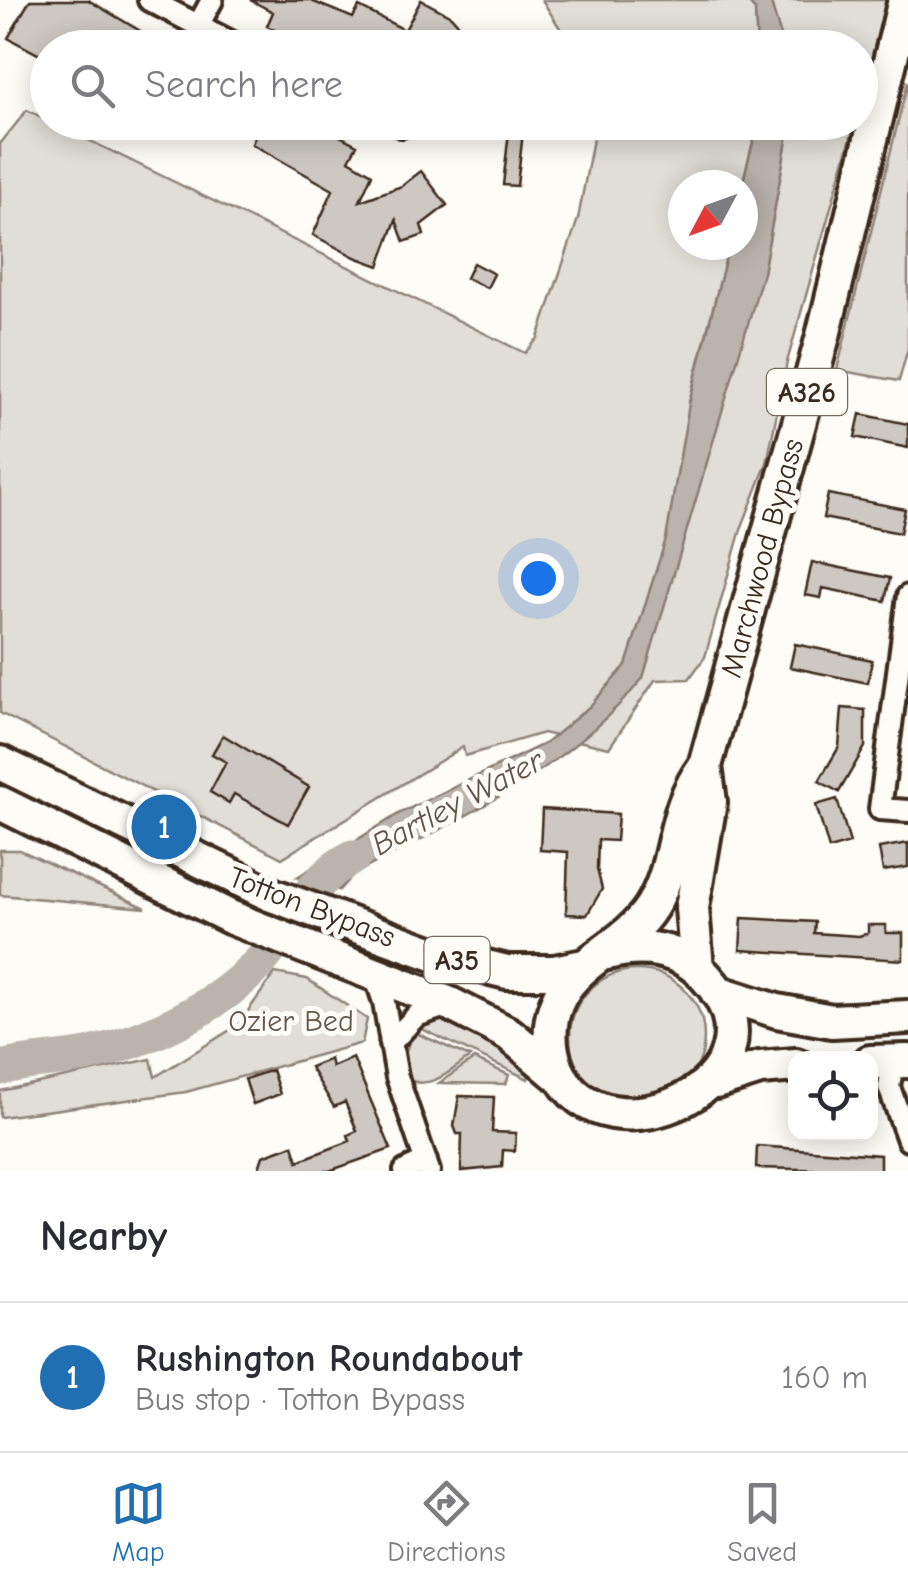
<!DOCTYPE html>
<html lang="en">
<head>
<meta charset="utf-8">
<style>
	body { margin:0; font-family:"Comic Neue",sans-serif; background:#f2f2f3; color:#2b2b33 }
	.controls { position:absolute; right:30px; bottom:30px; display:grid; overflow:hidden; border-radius:20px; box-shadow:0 5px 25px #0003 }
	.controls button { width:90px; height:90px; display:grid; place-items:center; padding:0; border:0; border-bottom:2px solid #e1e1e2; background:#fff; color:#2b2b33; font:50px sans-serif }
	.compass { position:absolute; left:668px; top:170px; width:90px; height:90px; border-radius:50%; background:#fff; box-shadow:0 5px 25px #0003; rotate:229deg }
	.you { position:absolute; left:538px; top:578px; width:35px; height:35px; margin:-25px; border:8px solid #fff; border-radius:50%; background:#1a73e8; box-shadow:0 0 0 15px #1a73e833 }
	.badge { display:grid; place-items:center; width:65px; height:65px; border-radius:50%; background:#1f6fb2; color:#fff; font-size:32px; font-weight:700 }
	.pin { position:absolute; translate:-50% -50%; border:5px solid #fff; box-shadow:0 2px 10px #0006 }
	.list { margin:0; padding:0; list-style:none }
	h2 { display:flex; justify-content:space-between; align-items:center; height:130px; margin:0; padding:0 40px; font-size:42px }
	h2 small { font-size:32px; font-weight:400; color:#7c7c81 }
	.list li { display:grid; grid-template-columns:65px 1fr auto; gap:30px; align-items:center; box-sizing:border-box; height:150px; padding:0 40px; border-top:2px solid #e1e1e2 }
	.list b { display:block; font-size:38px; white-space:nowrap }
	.list p { margin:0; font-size:32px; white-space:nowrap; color:#7c7c81 }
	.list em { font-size:32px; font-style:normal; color:#7c7c81 }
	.icon { flex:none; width:55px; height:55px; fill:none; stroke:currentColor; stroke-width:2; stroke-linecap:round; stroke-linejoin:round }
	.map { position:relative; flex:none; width:908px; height:1171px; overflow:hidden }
	.search { position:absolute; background:#fff; box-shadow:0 5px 25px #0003; left:30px; right:30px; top:30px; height:110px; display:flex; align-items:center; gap:25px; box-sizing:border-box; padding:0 35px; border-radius:55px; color:#7c7c81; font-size:38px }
	.sheet { height:280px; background:#fff }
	nav { display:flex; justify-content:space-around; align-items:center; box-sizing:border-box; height:140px; border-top:2px solid #e1e1e2; background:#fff; font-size:28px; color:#7c7c81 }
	nav a { display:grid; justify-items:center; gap:5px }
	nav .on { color:#1f6fb2 }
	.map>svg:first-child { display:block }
	.green { fill:#e1ded7; stroke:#8e847a; stroke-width:2.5 }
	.water { fill:#bbb4ad; stroke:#887d74; stroke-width:2.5 }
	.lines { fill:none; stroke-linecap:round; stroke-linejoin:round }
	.river { stroke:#bbb4ad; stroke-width:35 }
	.building { fill:#cdc8c2; stroke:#3b2a1e; stroke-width:2.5 }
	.minor-casing { stroke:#3b2a1e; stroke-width:28 }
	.primary-casing { stroke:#3b2a1e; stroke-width:40 }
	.minor { stroke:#fdfcf7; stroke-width:20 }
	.primary { stroke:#fdfcf7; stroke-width:32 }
	.labels { text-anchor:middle; stroke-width:10; stroke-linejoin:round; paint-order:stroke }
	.shield { fill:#fdfcf7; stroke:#75695f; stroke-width:2.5 }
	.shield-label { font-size:28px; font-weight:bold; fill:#3b2a1e }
	.street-label { font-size:30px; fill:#3b2a1e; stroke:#fdfcf7 }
	.park-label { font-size:30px; fill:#64574c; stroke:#fdfcf7 }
	.water-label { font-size:32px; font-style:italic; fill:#615349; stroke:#fdfcf7 }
</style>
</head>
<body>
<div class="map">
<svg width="908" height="1171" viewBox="0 0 908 1171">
	<rect width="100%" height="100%" fill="#fdfcf7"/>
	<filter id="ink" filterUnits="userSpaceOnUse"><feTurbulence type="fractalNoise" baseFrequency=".01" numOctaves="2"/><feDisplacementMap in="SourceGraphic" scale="20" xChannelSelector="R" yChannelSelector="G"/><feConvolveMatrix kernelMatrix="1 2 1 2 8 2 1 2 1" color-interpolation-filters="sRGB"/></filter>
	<g filter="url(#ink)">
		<path class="green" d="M 542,0 L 747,0 L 755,10 L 757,47 L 572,47 Z
			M 770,0 L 890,0 L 861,103 L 860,48 L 784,47 Z
			M 908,81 L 908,348 L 899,381 L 837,370 Z
			M 27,110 L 525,353 L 538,338 L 578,219 L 596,123 L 758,123 L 742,185 L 683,185 L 683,245 L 729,245 L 689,402 L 763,273 L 790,123 L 855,123 L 787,362 L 767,463 L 741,529 L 705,657 L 689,679 L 655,680 L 609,748 L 543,733 L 465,756 L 463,747 L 282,858 L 0,713 L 0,144 Z
			M 0,850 L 20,850 L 146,908 L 0,895 Z
			M570 1037a67 67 0 1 1 134 0a67 67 0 1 1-134 0Z
			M 275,973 L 307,979 L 367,1019 L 362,1043 L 186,1092 L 0,1117 L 0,1091 L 151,1059 L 155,1077 L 238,1025 Z
			M 435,1015 L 482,1033 L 530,1072 L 528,1079 L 415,1026 Z
			M 414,1032 L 470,1057 C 450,1071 431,1091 405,1079 L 401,1062 Z
			M 474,1059 L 509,1075 L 506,1084 L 439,1083 Z"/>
		<path class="water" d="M 747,0 L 770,0 L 784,47 L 757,47 L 755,10 Z
			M 758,123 L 790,123 L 763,273 L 643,678 C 567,771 459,819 354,874 L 339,890 L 297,877 L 400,813 L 546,743 L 590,706 L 626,665 L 666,539 L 689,404 L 729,245 L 743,245 L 742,185 Z"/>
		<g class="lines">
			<path class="river" d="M 0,1068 C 30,1060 61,1061 91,1054 C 148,1040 217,1008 258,964 C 292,928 307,880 353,857"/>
		</g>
		<path class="building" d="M 30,0 L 88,0 L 169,48 L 44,48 L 40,55 L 8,38 Z
			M 250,0 L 309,0 L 353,18 L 359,7 L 405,30 L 421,0 L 451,16 L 466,33 L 450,48 L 310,48 L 267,26 L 273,12 Z
			M 261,122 L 313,122 L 357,145 L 349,160 L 372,174 L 360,201 L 402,186 L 421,171 L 447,205 L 421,225 L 424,235 L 404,242 L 396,220 L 379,266 L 355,257 L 313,235 L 333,190 L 252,144 Z
			M 509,131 L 523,132 L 517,186 L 503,185 Z
			M 473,263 L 494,274 L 487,288 L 466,278 Z
			M 860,414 L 908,424 L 908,448 L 855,437 Z
			M 828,494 L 905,509 L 900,533 L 823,518 Z
			M 812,562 L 890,578 L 885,601 L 823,588 L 821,598 L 805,595 Z
			M 795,644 L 872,660 L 868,683 L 790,667 Z
			M 842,708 L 865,710 L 865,747 L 839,792 L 819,781 L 839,747 Z
			M 223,735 L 309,787 L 288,824 L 234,794 L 229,803 L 210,792 L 226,762 L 212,754 Z
			M 837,799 L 850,843 L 829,849 L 816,805 Z
			M 542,809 L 618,814 L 616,841 L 598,840 L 597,869 L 602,889 L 587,915 L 566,914 L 568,852 L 540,850 Z
			M 908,843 L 908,867 L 883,871 L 879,848 Z
			M 742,918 L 815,922 L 814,933 L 859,936 L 868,933 L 868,925 L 886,925 L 886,933 L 903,933 L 903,960 L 740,950 Z
			M 353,1058 L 391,1149 L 329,1171 L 258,1171 L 263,1156 L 293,1145 L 298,1161 L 350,1141 L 348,1135 L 357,1131 L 345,1102 L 334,1107 L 310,1067 L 330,1059 L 332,1067 Z
			M 272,1070 L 280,1094 L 253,1104 L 245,1079 Z
			M 459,1096 L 494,1097 L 492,1132 L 516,1133 L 515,1151 L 503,1150 L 502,1167 L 461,1171 L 462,1134 L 457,1134 L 454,1126 Z
			M 757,1146 L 880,1155 L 880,1171 L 756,1168 Z"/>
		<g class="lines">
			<g class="minor-casing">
				<path id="minor" d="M 149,0 L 242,48
					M 198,26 L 212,0
					M 395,122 L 402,126
					M 908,596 L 880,809 L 908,811
					M 374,972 L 384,1002 L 397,1077 L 429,1171
					M 390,1044 L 416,1016 L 448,1005
					M 893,1061 L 889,1087 L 908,1140
					M 405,1171 L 426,1161"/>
			</g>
			<g class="primary-casing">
				<path id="primary" d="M 0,763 L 272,895 L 433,954 L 507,972 L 554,972 L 584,966
					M 0,803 L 232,918 L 450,1004 L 509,1034 L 560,1077
					M 607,953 C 643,944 678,947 705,976 C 801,1079 603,1171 557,1069 C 548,1045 548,1019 560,996 C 581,957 628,945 652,906 C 679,862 670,812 705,766 L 823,336 L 905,0
					M 697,968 L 692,908 L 710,802 L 705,766
					M 717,992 L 777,1011 L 832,1021 L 908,1017
					M 870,1062 L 908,1061
					M 716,1082 L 760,1068 L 796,1065"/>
			</g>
			<use href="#minor" class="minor"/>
			<use href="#primary" class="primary"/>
		</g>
	</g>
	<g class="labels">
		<g class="shield">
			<rect x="767" y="369" width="80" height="46" rx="8"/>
			<rect x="424.5" y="937" width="65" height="46" rx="8"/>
		</g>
		<g class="shield-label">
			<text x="807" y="402">A326</text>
			<text x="457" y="970">A35</text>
		</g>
		<g class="street-label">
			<text transform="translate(762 558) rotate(-75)" y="10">Marchwood Bypass</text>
			<text transform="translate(312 907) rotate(21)" y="10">Totton Bypass</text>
		</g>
		<g class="park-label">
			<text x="291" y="1031">Ozier Bed</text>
		</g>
		<g class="water-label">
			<text transform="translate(457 802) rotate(-28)" y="11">Bartley Water</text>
		</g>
	</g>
</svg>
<div class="controls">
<button><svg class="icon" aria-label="locate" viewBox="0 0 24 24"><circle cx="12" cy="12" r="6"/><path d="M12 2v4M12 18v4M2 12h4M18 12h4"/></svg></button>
</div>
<svg class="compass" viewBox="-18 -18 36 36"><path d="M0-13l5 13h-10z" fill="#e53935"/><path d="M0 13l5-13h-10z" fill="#7c7c81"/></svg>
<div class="you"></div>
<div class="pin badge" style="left:164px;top:827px">1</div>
<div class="search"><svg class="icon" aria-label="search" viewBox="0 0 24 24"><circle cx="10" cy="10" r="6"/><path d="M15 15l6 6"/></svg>Search here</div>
</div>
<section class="sheet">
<h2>Nearby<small></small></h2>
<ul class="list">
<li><span class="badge">1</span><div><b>Rushington Roundabout</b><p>Bus stop · Totton Bypass</p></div><em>160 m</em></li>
</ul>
</section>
<nav>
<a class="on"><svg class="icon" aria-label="map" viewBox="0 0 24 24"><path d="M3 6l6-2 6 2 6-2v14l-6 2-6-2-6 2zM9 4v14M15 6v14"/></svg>Map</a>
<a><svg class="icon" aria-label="directions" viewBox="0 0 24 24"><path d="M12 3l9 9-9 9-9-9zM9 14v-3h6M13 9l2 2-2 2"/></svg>Directions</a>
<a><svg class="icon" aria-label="saved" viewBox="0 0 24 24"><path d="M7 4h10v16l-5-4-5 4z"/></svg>Saved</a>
</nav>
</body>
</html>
